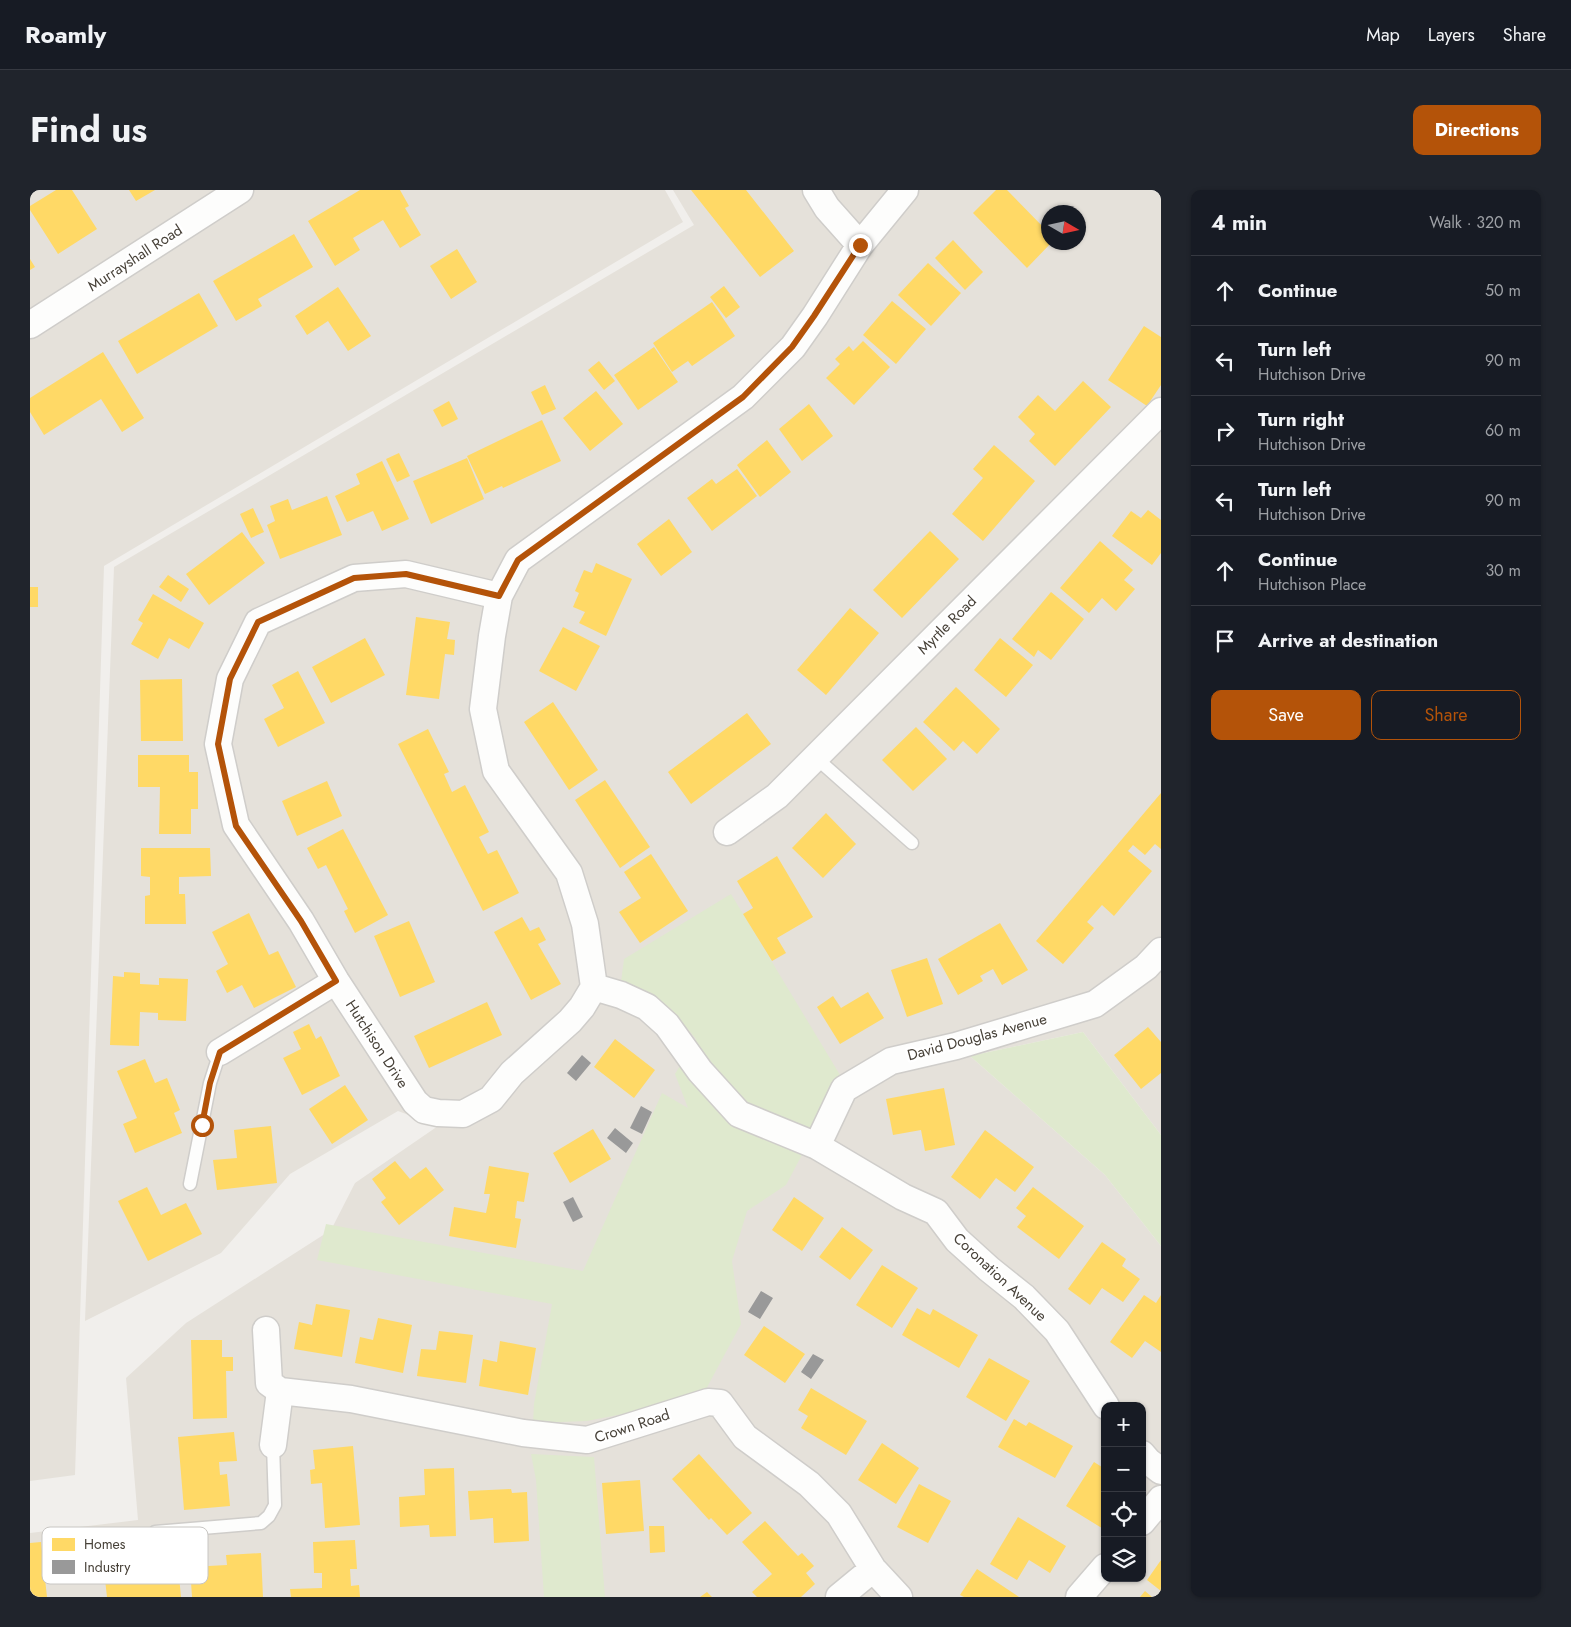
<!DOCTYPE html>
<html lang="en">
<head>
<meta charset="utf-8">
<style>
	body { margin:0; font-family:Jost,sans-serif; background:#20242c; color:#f1f3f6 }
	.controls { position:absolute; right:15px; bottom:15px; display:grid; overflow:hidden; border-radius:10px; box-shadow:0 1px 4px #0004 }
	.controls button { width:45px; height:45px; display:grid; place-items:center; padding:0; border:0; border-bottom:1px solid #363941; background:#171b24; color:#f1f3f6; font:25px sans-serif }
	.compass { position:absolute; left:1011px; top:15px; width:45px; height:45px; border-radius:50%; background:#171b24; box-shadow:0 1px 4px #0004; rotate:99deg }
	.stop { position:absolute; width:15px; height:15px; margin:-11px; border:4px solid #b45309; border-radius:50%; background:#fff }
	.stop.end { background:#b45309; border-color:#fff; box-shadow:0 1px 5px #0008 }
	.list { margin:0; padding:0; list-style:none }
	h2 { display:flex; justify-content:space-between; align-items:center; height:65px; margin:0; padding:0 20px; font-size:21px }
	h2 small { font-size:16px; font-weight:400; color:#9ea1a6 }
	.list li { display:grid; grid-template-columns:32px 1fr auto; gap:15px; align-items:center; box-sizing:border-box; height:70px; padding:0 20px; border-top:1px solid #363941 }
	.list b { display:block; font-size:19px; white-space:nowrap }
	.list p { margin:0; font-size:16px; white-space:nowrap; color:#9ea1a6 }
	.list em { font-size:16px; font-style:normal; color:#9ea1a6 }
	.actions { display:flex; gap:10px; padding:15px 20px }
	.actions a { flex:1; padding:11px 0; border:1px solid #b45309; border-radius:10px; text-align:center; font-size:18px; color:#b45309 }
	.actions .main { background:#b45309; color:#fff }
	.icon { flex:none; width:28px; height:28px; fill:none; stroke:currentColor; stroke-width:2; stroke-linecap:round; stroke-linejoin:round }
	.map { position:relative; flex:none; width:1131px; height:1407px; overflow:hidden; border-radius:10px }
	header { display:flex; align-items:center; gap:30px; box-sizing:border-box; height:70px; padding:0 25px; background:#171b24; border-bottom:1px solid #363941 }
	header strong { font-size:24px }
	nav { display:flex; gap:28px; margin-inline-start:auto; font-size:18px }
	.intro { display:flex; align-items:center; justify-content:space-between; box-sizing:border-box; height:120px; padding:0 30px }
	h1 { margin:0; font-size:35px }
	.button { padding:12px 22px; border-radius:10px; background:#b45309; color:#fff; font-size:18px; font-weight:700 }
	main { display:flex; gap:30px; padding:0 30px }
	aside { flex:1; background:#171b24; border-radius:10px; box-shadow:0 1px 4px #0004 }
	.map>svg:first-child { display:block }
	.residential { fill:#e5e1da; fill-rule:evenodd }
	.green { fill:#dfe9ce }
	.homes { fill:#ffd966 }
	.industry { fill:#999 }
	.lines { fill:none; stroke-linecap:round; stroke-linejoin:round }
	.lane-casing { stroke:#cfcdca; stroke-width:15 }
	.street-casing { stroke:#cfcdca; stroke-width:29 }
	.lane { stroke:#fdfdfc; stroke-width:12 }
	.street { stroke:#fdfdfc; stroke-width:26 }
	.route { stroke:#b45309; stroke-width:6 }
	.labels { text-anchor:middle; stroke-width:5; stroke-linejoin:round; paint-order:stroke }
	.street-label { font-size:15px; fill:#474138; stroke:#fff }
	.key { fill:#fff; stroke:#c8c6c3; stroke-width:1 }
	.key-label { font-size:14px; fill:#474138 }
</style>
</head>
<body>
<header>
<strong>Roamly</strong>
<nav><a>Map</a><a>Layers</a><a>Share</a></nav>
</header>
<div class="intro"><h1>Find us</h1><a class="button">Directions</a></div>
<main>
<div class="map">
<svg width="1131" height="1407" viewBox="0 0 1131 1407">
	<rect width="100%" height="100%" fill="#f1efec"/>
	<path class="residential" d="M 0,0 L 635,0 L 653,32 L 74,376 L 45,1285 L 0,1291 Z
		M 643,0 L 1131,0 L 1131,945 L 1053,842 L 940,866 L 1075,985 L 1131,1056 L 1131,1407 L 0,1407 L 0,1343 L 108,1330 L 96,1188 L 156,1133 L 301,1040 L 325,993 L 408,936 L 368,921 L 260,984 L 191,1063 L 55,1131 L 84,377 L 664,35 ZM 1018,22 L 1048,22 L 1048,52 L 1018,52 ZM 1075,1216 L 1112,1216 L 1112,1388 L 1075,1388 Z"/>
	<path class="green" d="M 701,704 L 810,885 L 784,942 L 756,995 L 717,1021 L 702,1071 L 711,1134 L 674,1203 L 624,1218 L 557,1231 L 503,1233 L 504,1214 L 522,1114 L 287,1070 L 296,1034 L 553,1081 L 632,903 L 658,918 L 645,884 L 666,849 L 640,818 L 614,803 L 591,792 L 594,769 Z
		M 1053,842 L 1131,945 L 1131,1056 L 1075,985 L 940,866 Z
		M 501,1264 L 564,1267 L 575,1407 L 514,1407 L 506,1290 Z"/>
	<path class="homes" d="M 26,0 L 42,0 L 67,39 L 28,64 L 0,20 L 0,16 Z
		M 99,0 L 125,0 L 106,11 Z
		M 330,0 L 370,0 L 379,16 L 375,18 L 391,45 L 370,58 L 353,30 L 323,48 L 330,60 L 305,76 L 278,31 Z
		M 661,0 L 716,0 L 764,61 L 730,87 Z
		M 966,0 L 977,0 L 1018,42 L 1018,52 L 1022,52 L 997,78 L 943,23 Z
		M 264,44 L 283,77 L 228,109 L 232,116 L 206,131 L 183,91 Z
		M 923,50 L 953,82 L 935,100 L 905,68 Z
		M 427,59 L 447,92 L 421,109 L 400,76 Z
		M 0,69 L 5,77 L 0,80 Z
		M 898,73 L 931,103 L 901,136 L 868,105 Z
		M 694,96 L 710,117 L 696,128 L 680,107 Z
		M 308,97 L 341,146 L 318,161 L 298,131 L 277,145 L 265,126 Z
		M 169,103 L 188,136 L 107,184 L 88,151 Z
		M 862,111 L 896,139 L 866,174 L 833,145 Z
		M 682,112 L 705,146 L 662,176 L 658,171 L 642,182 L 623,153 Z
		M 1114,136 L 1131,147 L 1131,195 L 1117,216 L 1078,190 Z
		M 833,151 L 860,177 L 824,215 L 796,188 L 810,174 L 805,169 L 819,156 L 823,161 Z
		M 624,157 L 648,192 L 608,220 L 584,185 Z
		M 73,162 L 114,228 L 92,242 L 71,209 L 14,245 L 0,222 L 0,208 Z
		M 569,171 L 585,191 L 574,200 L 558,180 Z
		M 1053,191 L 1081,217 L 1025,276 L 999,251 L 1005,244 L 988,227 L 1008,205 L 1025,221 Z
		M 515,195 L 526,219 L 512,225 L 501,202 Z
		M 566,201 L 593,234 L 560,261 L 533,228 Z
		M 419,211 L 428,229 L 412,237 L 403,220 Z
		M 779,214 L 803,246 L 772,271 L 749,239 Z
		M 512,230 L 531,271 L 473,298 L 472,296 L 455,304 L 437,266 Z
		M 737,250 L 761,282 L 730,307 L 707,275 Z
		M 964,255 L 1005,291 L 953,351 L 922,324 L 953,288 L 943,279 Z
		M 369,263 L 380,286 L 367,292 L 356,269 Z
		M 437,268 L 454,309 L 401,334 L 383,291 Z
		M 352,271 L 379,329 L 352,341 L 343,321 L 317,332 L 305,306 L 330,294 L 326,284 Z
		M 707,279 L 727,306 L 682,341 L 657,308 L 682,289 L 686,294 Z
		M 297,306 L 312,345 L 250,369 L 237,335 L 245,331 L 240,316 L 258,309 L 262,320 Z
		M 223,318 L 234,342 L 221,348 L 210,324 Z
		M 1118,320 L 1131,330 L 1131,363 L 1122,375 L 1082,346 L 1101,321 L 1111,328 Z
		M 639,329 L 662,362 L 631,386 L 607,354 Z
		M 900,341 L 929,369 L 872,428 L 843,400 Z
		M 212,342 L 235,373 L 179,415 L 156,384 Z
		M 1070,351 L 1103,380 L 1094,390 L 1105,399 L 1086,421 L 1072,408 L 1059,423 L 1030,398 Z
		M 566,373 L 602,389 L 576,446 L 549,433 L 555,422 L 543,417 L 549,403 L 545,401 L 554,380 L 562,383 Z
		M 138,385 L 159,399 L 151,412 L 129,397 Z
		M 0,397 L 8,397 L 8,417 L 0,417 Z
		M 1021,402 L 1054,429 L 1021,470 L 1008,460 L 1004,467 L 982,449 Z
		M 123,404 L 174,433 L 159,459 L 139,448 L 128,469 L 101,454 L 113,433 L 108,430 Z
		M 820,418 L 849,443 L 796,505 L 767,480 Z
		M 386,427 L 420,432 L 417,449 L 425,450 L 424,465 L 415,464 L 409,509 L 376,505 Z
		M 533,437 L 570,456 L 546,501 L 509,481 Z
		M 335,448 L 355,485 L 301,513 L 282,477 Z
		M 970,448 L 1003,475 L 976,507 L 944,480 Z
		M 268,481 L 295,533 L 248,557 L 234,529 L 254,518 L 242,495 Z
		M 152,489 L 153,551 L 111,551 L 110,490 Z
		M 926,497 L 970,539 L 947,564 L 933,551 L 924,561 L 893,532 Z
		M 523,512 L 568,580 L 539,600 L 494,532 Z
		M 717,523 L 741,554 L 661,614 L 638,582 Z
		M 886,537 L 917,569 L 883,601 L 852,570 Z
		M 398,539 L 419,582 L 414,584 L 422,602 L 435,595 L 459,642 L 449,647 L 458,664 L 467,660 L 489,703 L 453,721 L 368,554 Z
		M 108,565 L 159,565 L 159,582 L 168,582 L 168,619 L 161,619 L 161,644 L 129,644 L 130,597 L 108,597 Z
		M 575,590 L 620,657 L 590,678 L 545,610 Z
		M 297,591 L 312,626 L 267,646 L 252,611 Z
		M 1131,603 L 1131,659 L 1125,654 L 1115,665 L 1103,655 L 1098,661 L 1122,681 L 1084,726 L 1072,715 L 1057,732 L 1064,738 L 1033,774 L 1006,751 Z
		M 796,623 L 826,654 L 793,688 L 762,658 Z
		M 313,639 L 358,725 L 325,743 L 314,721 L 318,719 L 296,675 L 288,679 L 277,658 Z
		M 111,658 L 180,658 L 181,686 L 149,687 L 149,704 L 155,704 L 156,734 L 115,734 L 115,706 L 120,705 L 120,687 L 111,686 Z
		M 621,664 L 658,721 L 610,753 L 589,722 L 611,708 L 594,682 Z
		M 747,666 L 783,727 L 747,748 L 756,763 L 742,771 L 713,724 L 723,718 L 707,691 Z
		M 219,723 L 239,765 L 248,761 L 266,797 L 224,818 L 212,795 L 197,803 L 186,781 L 198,774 L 182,742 Z
		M 492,727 L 500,741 L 509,737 L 516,750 L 508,754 L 531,794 L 501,810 L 464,742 Z
		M 379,731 L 405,792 L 370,807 L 344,746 Z
		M 970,733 L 998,780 L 972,795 L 963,779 L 950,786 L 953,791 L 928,805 L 908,769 Z
		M 897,768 L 913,814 L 877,827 L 861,780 Z
		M 94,782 L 110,783 L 110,794 L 129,795 L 129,788 L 158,789 L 156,831 L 128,830 L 128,823 L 110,822 L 109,856 L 80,855 L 83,786 L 94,787 Z
		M 838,802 L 854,828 L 810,854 L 787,817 L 803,806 L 811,818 Z
		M 457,812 L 472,845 L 399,878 L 384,846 Z
		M 279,834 L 286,849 L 291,846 L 310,886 L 272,905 L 253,868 L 271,859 L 263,842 Z
		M 1118,837 L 1131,852 L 1131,883 L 1111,899 L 1084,865 Z
		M 585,849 L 625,880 L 604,908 L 564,877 Z
		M 115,869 L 125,893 L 137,888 L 150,920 L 144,923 L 152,943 L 105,963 L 93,934 L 107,928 L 87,881 Z
		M 315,895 L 338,930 L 302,954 L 279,919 Z
		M 914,898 L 925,955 L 895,961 L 891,940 L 863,945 L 856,909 Z
		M 241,936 L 247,993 L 187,1000 L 183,970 L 207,968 L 204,940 Z
		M 563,939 L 581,969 L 540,993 L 523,963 Z
		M 955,940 L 1004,977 L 985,1002 L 966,988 L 950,1009 L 921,987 Z
		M 365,971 L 380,989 L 396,977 L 414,1000 L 369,1035 L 351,1012 L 356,1008 L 342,989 Z
		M 459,976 L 499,983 L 494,1012 L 487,1011 L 485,1028 L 491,1029 L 486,1058 L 419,1046 L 424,1017 L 456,1023 L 460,1004 L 454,1004 Z
		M 117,997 L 131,1025 L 156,1013 L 172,1044 L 118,1071 L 88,1011 Z
		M 1003,997 L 1054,1036 L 1029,1069 L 987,1037 L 996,1026 L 986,1018 Z
		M 764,1007 L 794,1028 L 772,1061 L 742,1040 Z
		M 812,1037 L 843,1060 L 820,1090 L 789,1067 Z
		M 1072,1052 L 1096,1069 L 1092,1076 L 1110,1089 L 1093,1112 L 1072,1098 L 1060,1115 L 1038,1099 Z
		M 852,1075 L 888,1098 L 862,1138 L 826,1115 Z
		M 1114,1105 L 1126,1113 L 1131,1105 L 1131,1162 L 1115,1151 L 1102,1168 L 1080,1152 Z
		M 286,1114 L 320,1120 L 312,1167 L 264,1159 L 269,1132 L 282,1135 Z
		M 887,1118 L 900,1125 L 903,1119 L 948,1145 L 929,1178 L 872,1145 Z
		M 348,1128 L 382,1135 L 373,1183 L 325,1173 L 330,1147 L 343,1150 Z
		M 734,1136 L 775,1164 L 755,1193 L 714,1165 Z
		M 409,1141 L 443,1145 L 436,1193 L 387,1186 L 391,1159 L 406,1160 Z
		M 161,1150 L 192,1150 L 192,1167 L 203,1167 L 203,1181 L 196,1181 L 197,1228 L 163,1229 Z
		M 470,1151 L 506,1158 L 498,1205 L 449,1196 L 453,1169 L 467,1172 Z
		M 959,1168 L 1000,1191 L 976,1231 L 936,1207 Z
		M 781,1198 L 837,1231 L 816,1265 L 771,1238 L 778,1226 L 768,1220 Z
		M 984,1229 L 996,1236 L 999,1232 L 1043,1256 L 1025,1288 L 968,1257 Z
		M 204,1242 L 207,1271 L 189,1272 L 190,1285 L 197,1284 L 200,1316 L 154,1320 L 148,1247 Z
		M 852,1253 L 889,1278 L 866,1314 L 828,1290 Z
		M 323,1256 L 330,1335 L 295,1338 L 292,1293 L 281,1294 L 280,1280 L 285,1279 L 283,1260 Z
		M 669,1264 L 722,1323 L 697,1345 L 681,1328 L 679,1330 L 642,1289 Z
		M 1064,1272 L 1075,1279 L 1075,1340 L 1036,1316 Z
		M 424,1278 L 426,1346 L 400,1347 L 399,1335 L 370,1337 L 369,1307 L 395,1305 L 394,1279 Z
		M 610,1290 L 614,1341 L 576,1344 L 572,1293 Z
		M 889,1294 L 921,1311 L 898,1353 L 867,1337 Z
		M 481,1299 L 482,1303 L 497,1302 L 499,1351 L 464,1353 L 463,1328 L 440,1330 L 438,1301 Z
		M 988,1327 L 1036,1356 L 1020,1383 L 999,1370 L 987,1390 L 960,1374 Z
		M 735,1331 L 768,1366 L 772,1363 L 784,1376 L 776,1383 L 785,1394 L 771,1407 L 727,1407 L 722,1402 L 742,1384 L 712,1352 Z
		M 619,1336 L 634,1336 L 635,1362 L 620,1363 Z
		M 325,1350 L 327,1379 L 320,1379 L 321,1396 L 329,1395 L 330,1407 L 261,1407 L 260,1399 L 292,1398 L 292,1383 L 284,1383 L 283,1352 Z
		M 11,1352 L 17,1407 L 0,1407 L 0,1353 Z
		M 231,1363 L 233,1407 L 162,1407 L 160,1377 L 197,1375 L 196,1365 Z
		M 105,1368 L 107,1391 L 149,1386 L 151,1407 L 77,1407 L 73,1372 Z
		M 1131,1370 L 1131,1401 L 1117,1390 Z
		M 947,1379 L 989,1407 L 934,1407 L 930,1405 Z
		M 1115,1401 L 1122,1407 L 1110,1407 Z
		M 677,1402 L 682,1407 L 670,1407 Z"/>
	<path class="industry" d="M 552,865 L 561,873 L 546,891 L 537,883 Z
		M 611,916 L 622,922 L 612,944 L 600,938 Z
		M 585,938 L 603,953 L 596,963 L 577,948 Z
		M 543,1007 L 553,1027 L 543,1032 L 533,1012 Z
		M 731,1101 L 743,1108 L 730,1129 L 718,1122 Z
		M 783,1164 L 794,1170 L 781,1189 L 771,1182 Z"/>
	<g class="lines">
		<g class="lane-casing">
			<path id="lane" d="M 785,567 L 882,653
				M 160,994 L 180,893 L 190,862
				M 125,1342 L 231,1333 L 239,1326 L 245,1315 L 243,1255"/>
		</g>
		<g class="street-casing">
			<path id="street" d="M 786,0 L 797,18 L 830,55
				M 0,135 L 210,0
				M 469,406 L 376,384 L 324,388 L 228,432 L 200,489 L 188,554 L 206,635 L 271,731 L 306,791 L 385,912 L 394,920 L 408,923 L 433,924 L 461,909 L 482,883 L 540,831 L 552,817 L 564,797 L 555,734 L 539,683 L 466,581 L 453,519 L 462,446 L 469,406 L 488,370 L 713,207 L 763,157 L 785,126 L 830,55 L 875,0
				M 697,642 L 747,606 L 1131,221
				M 564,797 L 591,805 L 617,817 L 637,835 L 670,881 L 709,924 L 787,956 L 873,1007 L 906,1022 L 927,1050 L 959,1079 L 994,1107 L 1027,1141 L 1076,1216
				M 190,862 L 306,791
				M 787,956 L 814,899 L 861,871 L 926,856 L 1065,814 L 1116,777 L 1131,761
				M 236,1140 L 239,1193 L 250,1201 L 243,1255
				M 250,1201 L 321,1209 L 493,1243 L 557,1250 L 678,1212 L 690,1213 L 715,1247 L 779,1294 L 809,1324 L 843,1379 L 869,1407
				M 1112,1264 L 1118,1271 L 1131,1281
				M 1112,1332 L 1131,1309
				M 809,1407 L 843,1379
				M 1049,1407 L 1075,1377"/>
		</g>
		<use href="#lane" class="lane"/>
		<use href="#street" class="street"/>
	</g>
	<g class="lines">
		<path class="route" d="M 172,935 L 180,893 L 190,862 L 306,791 L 271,731 L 206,636 L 188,554 L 200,489 L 228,432 L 324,388 L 376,384 L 469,406 L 488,370 L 713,207 L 762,157 L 784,126 L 830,55"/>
	</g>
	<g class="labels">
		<g class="street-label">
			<text transform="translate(105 68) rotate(-33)" y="5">Murrayshall Road</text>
			<text transform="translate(917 435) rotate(-45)" y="5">Myrtle Road</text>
			<text transform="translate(947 847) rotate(-15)" y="5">David Douglas Avenue</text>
			<text transform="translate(347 854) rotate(57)" y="5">Hutchison Drive</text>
			<text transform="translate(970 1087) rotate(43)" y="5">Coronation Avenue</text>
			<text transform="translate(602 1236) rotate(-18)" y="5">Crown Road</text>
		</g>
	</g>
	<rect x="12" y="1337" width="166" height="57" rx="8" class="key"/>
	<rect x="22" y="1348" width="23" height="13" fill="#ffd966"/>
	<rect x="22" y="1370" width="23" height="14" fill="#999"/>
	<g class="key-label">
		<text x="54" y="1359">Homes</text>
		<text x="54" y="1382">Industry</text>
	</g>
</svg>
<div class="controls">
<button>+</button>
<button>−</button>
<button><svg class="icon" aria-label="locate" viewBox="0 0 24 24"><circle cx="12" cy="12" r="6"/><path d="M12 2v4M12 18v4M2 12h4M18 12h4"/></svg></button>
<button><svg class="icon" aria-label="layers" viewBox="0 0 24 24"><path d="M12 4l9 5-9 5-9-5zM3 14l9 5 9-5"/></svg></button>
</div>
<svg class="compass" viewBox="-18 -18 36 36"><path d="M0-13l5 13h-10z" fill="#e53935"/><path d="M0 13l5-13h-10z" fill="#9ea1a6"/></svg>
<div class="stop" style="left:172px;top:935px"></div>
<div class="stop end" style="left:830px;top:55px"></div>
</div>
<aside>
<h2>4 min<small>Walk · 320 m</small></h2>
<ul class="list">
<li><svg class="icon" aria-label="ahead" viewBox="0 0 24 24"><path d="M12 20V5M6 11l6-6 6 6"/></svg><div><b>Continue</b></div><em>50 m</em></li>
<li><svg class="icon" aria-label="left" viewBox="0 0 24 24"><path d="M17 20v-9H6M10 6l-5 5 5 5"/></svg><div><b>Turn left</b><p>Hutchison Drive</p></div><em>90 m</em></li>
<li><svg class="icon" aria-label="right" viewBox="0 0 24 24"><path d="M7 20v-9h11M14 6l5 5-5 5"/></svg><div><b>Turn right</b><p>Hutchison Drive</p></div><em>60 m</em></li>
<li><svg class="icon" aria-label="left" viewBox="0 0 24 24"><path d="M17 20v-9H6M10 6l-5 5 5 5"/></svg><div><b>Turn left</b><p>Hutchison Drive</p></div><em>90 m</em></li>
<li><svg class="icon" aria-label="ahead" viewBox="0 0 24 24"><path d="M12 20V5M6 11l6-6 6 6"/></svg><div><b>Continue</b><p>Hutchison Place</p></div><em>30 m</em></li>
<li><svg class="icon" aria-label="arrive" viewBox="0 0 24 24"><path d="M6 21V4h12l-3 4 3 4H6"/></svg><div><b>Arrive at destination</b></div></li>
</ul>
<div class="actions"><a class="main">Save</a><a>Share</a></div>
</aside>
</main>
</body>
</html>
